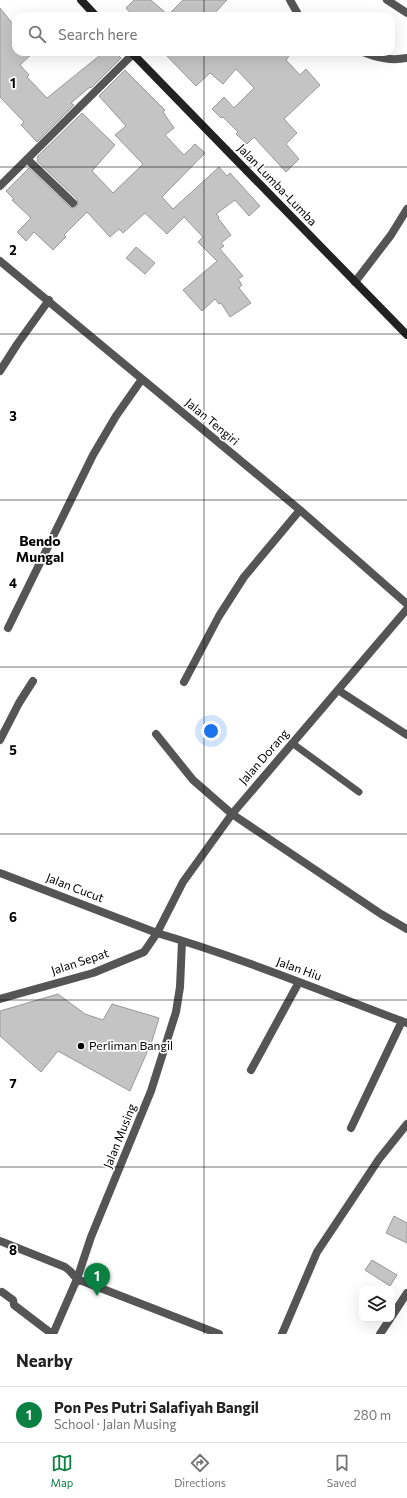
<!DOCTYPE html>
<html lang="en">
<head>
<meta charset="utf-8">
<style>
	body { margin:0; font-family:Commissioner,sans-serif; background:#f6f6f6; color:#222 }
	.controls { position:absolute; right:12px; bottom:12px; display:grid; overflow:hidden; border-radius:8px; box-shadow:0 4px 16px #0002 }
	.controls button { width:36px; height:36px; display:grid; place-items:center; padding:0; border:0; border-bottom:1px solid #e0e0e0; background:#fff; color:#222; font:20px sans-serif }
	.you { position:absolute; left:211px; top:731px; width:14px; height:14px; margin:-10px; border:3px solid #fff; border-radius:50%; background:#1a73e8; box-shadow:0 0 0 6px #1a73e833 }
	.badge { display:grid; place-items:center; width:26px; height:26px; border-radius:50%; background:#0b8043; color:#fff; font-size:13px; font-weight:700 }
	.pin { position:absolute; translate:-50% -33px; filter:drop-shadow(0 1px 2px #0008) }
	.pin::after { content:''; position:absolute; top:21px; width:14px; height:12px; background:inherit; clip-path:polygon(0 0,100% 0,50% 100%) }
	.list { margin:0; padding:0; list-style:none }
	h2 { display:flex; justify-content:space-between; align-items:center; height:52px; margin:0; padding:0 16px; font-size:17px }
	h2 small { font-size:13px; font-weight:400; color:#767676 }
	.list li { display:grid; grid-template-columns:26px 1fr auto; gap:12px; align-items:center; box-sizing:border-box; height:56px; padding:0 16px; border-top:1px solid #e0e0e0 }
	.list b { display:block; font-size:15px; white-space:nowrap }
	.list p { margin:0; font-size:13px; white-space:nowrap; color:#767676 }
	.list em { font-size:13px; font-style:normal; color:#767676 }
	.icon { flex:none; width:22px; height:22px; fill:none; stroke:currentColor; stroke-width:2; stroke-linecap:round; stroke-linejoin:round }
	.map { position:relative; flex:none; width:407px; height:1334px; overflow:hidden }
	.search { position:absolute; background:#fff; box-shadow:0 4px 16px #0002; left:12px; right:12px; top:12px; height:44px; display:flex; align-items:center; gap:10px; box-sizing:border-box; padding:0 14px; border-radius:12px; color:#767676; font-size:15px }
	.sheet { height:108px; background:#fff }
	nav { display:flex; justify-content:space-around; align-items:center; box-sizing:border-box; height:56px; border-top:1px solid #e0e0e0; background:#fff; font-size:11px; color:#767676 }
	nav a { display:grid; justify-items:center; gap:2px }
	nav .on { color:#0b8043 }
	.map>svg:first-child { display:block }
	.building { fill:#c4c4c4; stroke:#999 }
	.lines { fill:none; stroke-linecap:round; stroke-linejoin:round }
	.service { stroke:#555; stroke-width:7 }
	.minor { stroke:#555; stroke-width:8 }
	.secondary { stroke:#222; stroke-width:8 }
	.grid { fill:none; stroke:#000; stroke-width:1; stroke-opacity:0.55 }
	.poi-dot { fill:#000; stroke:#fff; stroke-width:1.5 }
	.labels { text-anchor:middle; stroke-width:3.5; stroke-linejoin:round; paint-order:stroke }
	.street-label { font-size:12px; fill:#000; stroke:#fff }
	.poi-label { font-size:12px; fill:#000; stroke:#fff; text-anchor:start }
	.quarter-label { font-size:14px; font-weight:bold; fill:#000; stroke:#fff }
	.grid-label { font-size:13px; text-anchor:middle; font-weight:bold; fill:#000; stroke:#fff; stroke-width:3.5; stroke-linejoin:round; paint-order:stroke }
</style>
</head>
<body>
<div class="map">
<svg width="407" height="1334" viewBox="0 0 407 1334">
	<rect width="100%" height="100%" fill="#fff"/>
	<path class="building" d="M 134,0 L 151,0 L 168,15 L 183,0 L 227,0 L 212,16 L 133,16 L 126,8 Z
		M 0,8 L 16,28 L 16,52 L 34,52 L 20,65 L 29,75 L 27,77 L 47,98 L 104,52 L 115,52 L 121,58 L 91,88 L 90,87 L 71,103 L 74,105 L 37,142 L 21,125 L 24,122 L 0,97 Z
		M 163,52 L 292,52 L 286,60 L 300,75 L 306,69 L 320,85 L 284,119 L 297,133 L 286,144 L 299,159 L 286,172 L 254,137 L 247,144 L 236,134 L 238,132 L 223,117 L 221,118 L 212,109 L 224,97 L 234,108 L 254,88 L 236,69 L 223,84 L 210,73 L 196,86 Z
		M 125,70 L 165,110 L 163,112 L 174,128 L 165,135 L 184,155 L 195,144 L 205,153 L 162,197 L 173,209 L 219,167 L 227,176 L 230,173 L 260,206 L 249,216 L 235,200 L 216,214 L 219,217 L 218,218 L 231,235 L 221,243 L 224,246 L 220,249 L 243,276 L 238,279 L 242,285 L 239,288 L 251,303 L 230,317 L 221,303 L 219,304 L 215,299 L 202,311 L 183,290 L 217,261 L 198,242 L 203,237 L 184,217 L 167,234 L 145,213 L 123,233 L 119,229 L 110,237 L 87,212 L 64,235 L 66,237 L 53,250 L 34,232 L 26,241 L 17,232 L 31,218 L 12,200 L 14,199 L 6,191 L 29,168 L 70,207 L 74,208 L 78,205 L 77,199 L 37,161 L 38,159 L 37,157 L 82,113 L 115,145 L 92,171 L 113,193 L 143,164 L 115,135 L 126,126 L 99,96 Z
		M 136,247 L 155,263 L 145,274 L 126,258 Z
		M 58,994 L 85,1014 L 103,1020 L 112,1004 L 159,1018 L 152,1041 L 130,1091 L 58,1051 L 41,1072 L 0,1036 L 0,1011 Z
		M 394,1216 L 407,1223 L 407,1243 L 386,1233 Z
		M 372,1260 L 397,1275 L 390,1286 L 365,1270 Z"/>
	<g class="lines">
		<path class="service" d="M 292,743 L 359,792"/>
		<path class="minor" d="M 290,0 L 299,16
			M 387,0 L 407,13
			M 363,52 C 378,58 391,61 407,58
			M 27,159 L 73,203
			M 0,186 L 133,54
			M 0,261 L 300,510 L 407,604
			M 355,282 L 391,235 L 407,209
			M 0,371 L 18,343 L 49,300
			M 8,628 L 93,455 L 116,416 L 142,379
			M 184,682 L 219,616 L 244,577 L 300,510
			M 338,690 L 407,735
			M 156,734 L 193,780 L 232,814 L 381,914 L 407,929
			M 0,740 L 19,703 L 33,681
			M 0,873 L 157,933 C 242,958 324,992 407,1023
			M 0,999 L 93,973 L 144,952 L 157,933 L 183,882 L 232,814 L 407,609
			M 251,1070 L 299,982
			M 351,1128 L 402,1021
			M 0,1241 L 65,1267 L 70,1271 L 77,1279 L 219,1334
			M 2,1292 L 13,1300 L 14,1305 L 52,1334
			M 392,1316 L 407,1293
			M 53,1334 L 77,1279 L 91,1237 L 151,1091 L 176,1012 L 180,987 L 182,941
			M 282,1334 L 317,1252 L 379,1159 L 407,1124
			M 380,1334 L 390,1319"/>
		<path class="secondary" d="M 81,0 L 96,16
			M 131,52 L 407,335"/>
	</g>
	<path class="grid" d="M 204,0 L 204,16M 204,52 L 204,1334M 0,167 L 407,167M 0,334 L 407,334M 0,500 L 407,500M 0,667 L 407,667M 0,834 L 407,834M 0,1000 L 407,1000M 0,1167 L 407,1167"/>
	<circle class="poi-dot" cx="81" cy="1046" r="4"/>
	<g class="labels">
		<g class="street-label">
			<text transform="translate(277 185) rotate(46)" y="4">Jalan Lumba-Lumba</text>
			<text transform="translate(212 422) rotate(40)" y="4">Jalan Tengiri</text>
			<text transform="translate(264 757) rotate(-49)" y="4">Jalan Dorang</text>
			<text transform="translate(75 888) rotate(21)" y="4">Jalan Cucut</text>
			<text transform="translate(80 962) rotate(-18)" y="4">Jalan Sepat</text>
			<text transform="translate(299 969) rotate(20)" y="4">Jalan Hiu</text>
			<text transform="translate(120 1136) rotate(-68)" y="4">Jalan Musing</text>
		</g>
		<g class="poi-label">
			<text x="89" y="1050">Perliman Bangil</text>
		</g>
		<g class="quarter-label">
			<text x="40" y="546">Bendo<tspan x="40" dy="16">Mungal</tspan></text>
		</g>
	</g>
	<g class="grid-label">
		<text x="13" y="88">1</text>
		<text x="13" y="255">2</text>
		<text x="13" y="421">3</text>
		<text x="13" y="588">4</text>
		<text x="13" y="755">5</text>
		<text x="13" y="922">6</text>
		<text x="13" y="1088">7</text>
		<text x="13" y="1255">8</text>
	</g>
</svg>
<div class="controls">
<button><svg class="icon" aria-label="layers" viewBox="0 0 24 24"><path d="M12 4l9 5-9 5-9-5zM3 14l9 5 9-5"/></svg></button>
</div>
<div class="you"></div>
<div class="pin badge" style="left:97px;top:1296px">1</div>
<div class="search"><svg class="icon" aria-label="search" viewBox="0 0 24 24"><circle cx="10" cy="10" r="6"/><path d="M15 15l6 6"/></svg>Search here</div>
</div>
<section class="sheet">
<h2>Nearby<small></small></h2>
<ul class="list">
<li><span class="badge">1</span><div><b>Pon Pes Putri Salafiyah Bangil</b><p>School · Jalan Musing</p></div><em>280 m</em></li>
</ul>
</section>
<nav>
<a class="on"><svg class="icon" aria-label="map" viewBox="0 0 24 24"><path d="M3 6l6-2 6 2 6-2v14l-6 2-6-2-6 2zM9 4v14M15 6v14"/></svg>Map</a>
<a><svg class="icon" aria-label="directions" viewBox="0 0 24 24"><path d="M12 3l9 9-9 9-9-9zM9 14v-3h6M13 9l2 2-2 2"/></svg>Directions</a>
<a><svg class="icon" aria-label="saved" viewBox="0 0 24 24"><path d="M7 4h10v16l-5-4-5 4z"/></svg>Saved</a>
</nav>
</body>
</html>
